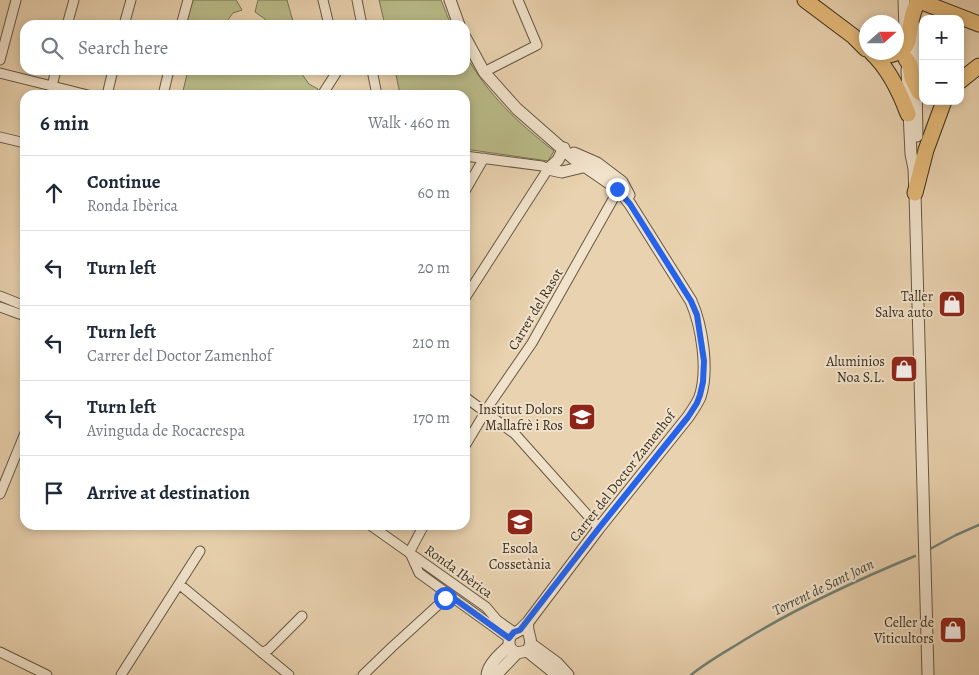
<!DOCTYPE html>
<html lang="en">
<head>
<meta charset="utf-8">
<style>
	body { margin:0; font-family:Alegreya,serif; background:#f6f6f7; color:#1f2937 }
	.controls { position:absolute; right:15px; top:15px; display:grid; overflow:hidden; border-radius:10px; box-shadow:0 2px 8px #0003 }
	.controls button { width:45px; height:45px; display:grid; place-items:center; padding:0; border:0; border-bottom:1px solid #e0e1e3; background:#fff; color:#1f2937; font:25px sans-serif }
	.compass { position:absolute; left:859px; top:15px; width:45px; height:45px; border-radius:50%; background:#fff; box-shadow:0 2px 8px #0003; rotate:69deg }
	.stop { position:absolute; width:15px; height:15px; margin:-11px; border:4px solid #2563eb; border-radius:50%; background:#fff }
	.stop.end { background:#2563eb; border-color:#fff; box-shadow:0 1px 5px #0008 }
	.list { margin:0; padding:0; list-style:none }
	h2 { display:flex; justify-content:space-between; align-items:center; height:65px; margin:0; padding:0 20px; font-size:21px }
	h2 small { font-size:16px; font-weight:400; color:#747a83 }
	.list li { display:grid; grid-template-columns:32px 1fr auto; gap:15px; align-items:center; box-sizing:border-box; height:75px; padding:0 20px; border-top:1px solid #e0e1e3 }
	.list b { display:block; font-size:19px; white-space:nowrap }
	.list p { margin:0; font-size:16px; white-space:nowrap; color:#747a83 }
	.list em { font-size:16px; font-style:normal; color:#747a83 }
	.icon { flex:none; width:28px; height:28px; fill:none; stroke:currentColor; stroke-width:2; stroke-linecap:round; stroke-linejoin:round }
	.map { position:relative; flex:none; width:979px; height:675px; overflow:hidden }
	.search { position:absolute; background:#fff; box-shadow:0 2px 8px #0003; left:20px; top:20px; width:450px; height:55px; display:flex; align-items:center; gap:12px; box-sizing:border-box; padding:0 18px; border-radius:15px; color:#747a83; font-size:19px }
	.panel { position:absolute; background:#fff; box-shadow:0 2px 8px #0003; left:20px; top:90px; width:450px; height:440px; border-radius:15px }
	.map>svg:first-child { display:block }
	.green { fill:#b9bb88; stroke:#797554 }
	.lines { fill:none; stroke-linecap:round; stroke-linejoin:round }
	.stream { stroke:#718175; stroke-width:2.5 }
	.minor-casing { stroke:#655844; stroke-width:11 }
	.tertiary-casing { stroke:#655844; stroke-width:13 }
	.trunk-casing { stroke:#392f21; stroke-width:17 }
	.minor { stroke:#f1e2cb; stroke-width:9 }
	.tertiary { stroke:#f1e2cb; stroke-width:11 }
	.trunk { stroke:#e4b978; stroke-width:15 }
	.route { stroke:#2563eb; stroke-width:6 }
	.labels { text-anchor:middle; stroke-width:4; stroke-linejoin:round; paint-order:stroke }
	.poi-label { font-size:14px; fill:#392f21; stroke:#f1e2cb; text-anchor:end }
	.street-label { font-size:14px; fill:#392f21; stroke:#f1e2cb }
	.water-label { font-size:15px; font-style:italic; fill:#4c4a3d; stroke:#f1e2cb }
</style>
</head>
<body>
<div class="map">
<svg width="979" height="675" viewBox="0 0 979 675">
	<rect width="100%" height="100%" fill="#e9d2af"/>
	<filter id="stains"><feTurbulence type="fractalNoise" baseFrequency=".004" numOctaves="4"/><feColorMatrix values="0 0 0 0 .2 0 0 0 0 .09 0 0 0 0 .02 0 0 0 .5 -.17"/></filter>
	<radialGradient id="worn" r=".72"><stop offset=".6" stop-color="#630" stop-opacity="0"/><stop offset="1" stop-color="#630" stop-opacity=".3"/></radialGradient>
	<path class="green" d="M 192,0 L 236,0 L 242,10 L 233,13 L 224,25 L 186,25 Z
		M 258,0 L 287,0 L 294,25 L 268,25 L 265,19 L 255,12 Z
		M 379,0 L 441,0 L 451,25 L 385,25 Z
		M 465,54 C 489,96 517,122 554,151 L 548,161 L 465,149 L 465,95 L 397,95 L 400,94 L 395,70 L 465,70 Z
		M 188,70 L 299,70 L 309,84 L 318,89 L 315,95 L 182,95 Z"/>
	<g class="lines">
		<path class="stream" d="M 930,549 L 956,535 L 979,525
			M 691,675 C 708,661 727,651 746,639 C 800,606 857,580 915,556"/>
		<g class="minor-casing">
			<path id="minor" d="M 323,0 L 329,25
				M 357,0 L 362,25
				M 67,25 L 74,0
				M 124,25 L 131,0
				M 181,25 L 188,0
				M 0,60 L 16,0
				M 372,70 L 377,95
				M 484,72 L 537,45 L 518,0
				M 0,73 L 88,95
				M 52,86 L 56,70
				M 107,95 L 113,70
				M 163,95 L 169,70
				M 322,95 L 338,70
				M 0,137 L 25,143
				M 465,156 L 542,166 L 548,169 L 465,298
				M 465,191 L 484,158
				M 0,296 L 25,306
				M 0,307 L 25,316
				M 465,397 L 515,434 L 599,528
				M 465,446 L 490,404 L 532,343 L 621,185
				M 0,494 L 25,433
				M 370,525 L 486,607 L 497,620 L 514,632
				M 409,553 L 424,525
				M 410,553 L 419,573 L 509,638
				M 179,584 L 289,675
				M 0,652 L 47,675
				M 262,653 L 269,649 L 302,616
				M 121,675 L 200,551
				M 363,675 L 392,647 L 449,595"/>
		</g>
		<g class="tertiary-casing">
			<path id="tertiary" d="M 450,0 L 459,25
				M 904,0 L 905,31
				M 915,27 L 917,136
				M 465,37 L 484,72 L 517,109 L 574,159 L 619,190 L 630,204 L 691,301 C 702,326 709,370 700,397 C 697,404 692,411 688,417 L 599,528 L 528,622 L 520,630 L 511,635 C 507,643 509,650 517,653 L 527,651 C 536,640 525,634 528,622
				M 907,70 L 911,154 L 914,169 L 915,193 L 928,675
				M 574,153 L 597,163 L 622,182 L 629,195
				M 548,169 L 562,172 L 591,165
				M 548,169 L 558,160 L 564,148
				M 531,644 L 557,663 L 568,675
				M 527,651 L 557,675
				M 487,675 C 488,664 501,653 509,646
				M 496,675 L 517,653"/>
		</g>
		<g class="trunk-casing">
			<path id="trunk" d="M 805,0 L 853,36 L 866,49
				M 917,0 L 979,24
				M 871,52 C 889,69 900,92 908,114
				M 876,57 C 920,53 903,38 915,8
				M 906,59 L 910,65 L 912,78 L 919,92 L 923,94
				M 960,81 L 979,66
				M 915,193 L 926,150 L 944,101"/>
		</g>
		<use href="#minor" class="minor"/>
		<use href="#tertiary" class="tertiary"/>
		<use href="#trunk" class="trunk"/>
	</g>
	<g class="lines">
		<path class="route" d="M 445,598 L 449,595 L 509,638 L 514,632 L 520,630 L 599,528 L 688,417 L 697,403 L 700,395 L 703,382 L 704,361 L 697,315 L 691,301 L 630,204 L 617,189"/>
	</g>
	<defs>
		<g id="shop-square" transform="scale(1.4375)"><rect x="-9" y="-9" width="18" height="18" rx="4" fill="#8f2418" stroke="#f1e2cb"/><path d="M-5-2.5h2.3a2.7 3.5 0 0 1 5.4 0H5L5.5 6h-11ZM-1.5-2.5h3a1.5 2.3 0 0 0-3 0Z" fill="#fff"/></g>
		<g id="school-square" transform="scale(1.4375)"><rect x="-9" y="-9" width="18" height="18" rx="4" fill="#8f2418" stroke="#f1e2cb"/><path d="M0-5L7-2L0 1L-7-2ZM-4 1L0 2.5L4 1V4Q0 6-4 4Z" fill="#fff"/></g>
	</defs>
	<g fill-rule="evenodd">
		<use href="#shop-square" x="952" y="304"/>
		<use href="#shop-square" x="904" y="369"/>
		<use href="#school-square" x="582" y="417"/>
		<use href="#school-square" x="520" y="522"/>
		<use href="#shop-square" x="953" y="630"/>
	</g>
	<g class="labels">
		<g class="poi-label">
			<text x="933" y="301">Taller<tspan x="933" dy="16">Salva auto</tspan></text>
			<text x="885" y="366">Aluminios<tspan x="885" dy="16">Noa S.L.</tspan></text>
			<text x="563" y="414">Institut Dolors<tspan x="563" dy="16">Mallafrè i Ros</tspan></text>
			<text x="520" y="553" text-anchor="middle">Escola<tspan x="520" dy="16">Cossetània</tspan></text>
			<text x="934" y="627">Celler de<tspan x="934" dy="16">Viticultors</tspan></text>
		</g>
		<g class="street-label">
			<text transform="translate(535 309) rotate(-59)" y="5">Carrer del Rasot</text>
			<text transform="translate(622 476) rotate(-52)" y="5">Carrer del Doctor Zamenhof</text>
			<text transform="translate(459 571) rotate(36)" y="5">Ronda Ibèrica</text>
		</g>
		<g class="water-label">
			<text transform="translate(823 587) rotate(-26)" y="5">Torrent de Sant Joan</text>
		</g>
	</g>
	<rect width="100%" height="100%" filter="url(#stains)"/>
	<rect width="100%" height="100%" fill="url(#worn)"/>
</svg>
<div class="controls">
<button>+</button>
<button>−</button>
</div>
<svg class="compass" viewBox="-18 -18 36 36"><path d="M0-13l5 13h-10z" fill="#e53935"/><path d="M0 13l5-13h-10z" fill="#747a83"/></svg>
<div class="stop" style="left:445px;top:598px"></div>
<div class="stop end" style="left:617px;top:189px"></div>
<div class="search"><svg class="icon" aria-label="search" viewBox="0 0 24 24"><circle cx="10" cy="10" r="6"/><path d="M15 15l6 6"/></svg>Search here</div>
<section class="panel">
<h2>6 min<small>Walk · 460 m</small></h2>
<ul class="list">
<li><svg class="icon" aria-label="ahead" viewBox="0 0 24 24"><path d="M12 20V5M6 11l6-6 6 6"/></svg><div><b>Continue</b><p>Ronda Ibèrica</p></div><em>60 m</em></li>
<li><svg class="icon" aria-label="left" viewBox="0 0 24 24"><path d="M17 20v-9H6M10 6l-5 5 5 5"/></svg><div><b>Turn left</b></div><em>20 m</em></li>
<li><svg class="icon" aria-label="left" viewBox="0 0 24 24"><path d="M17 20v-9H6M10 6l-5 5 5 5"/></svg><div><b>Turn left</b><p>Carrer del Doctor Zamenhof</p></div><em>210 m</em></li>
<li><svg class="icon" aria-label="left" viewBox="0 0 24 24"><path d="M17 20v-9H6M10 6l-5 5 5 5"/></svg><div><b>Turn left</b><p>Avinguda de Rocacrespa</p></div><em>170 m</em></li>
<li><svg class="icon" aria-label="arrive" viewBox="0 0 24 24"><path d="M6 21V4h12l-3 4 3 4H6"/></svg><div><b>Arrive at destination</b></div></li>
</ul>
</section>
</div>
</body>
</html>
